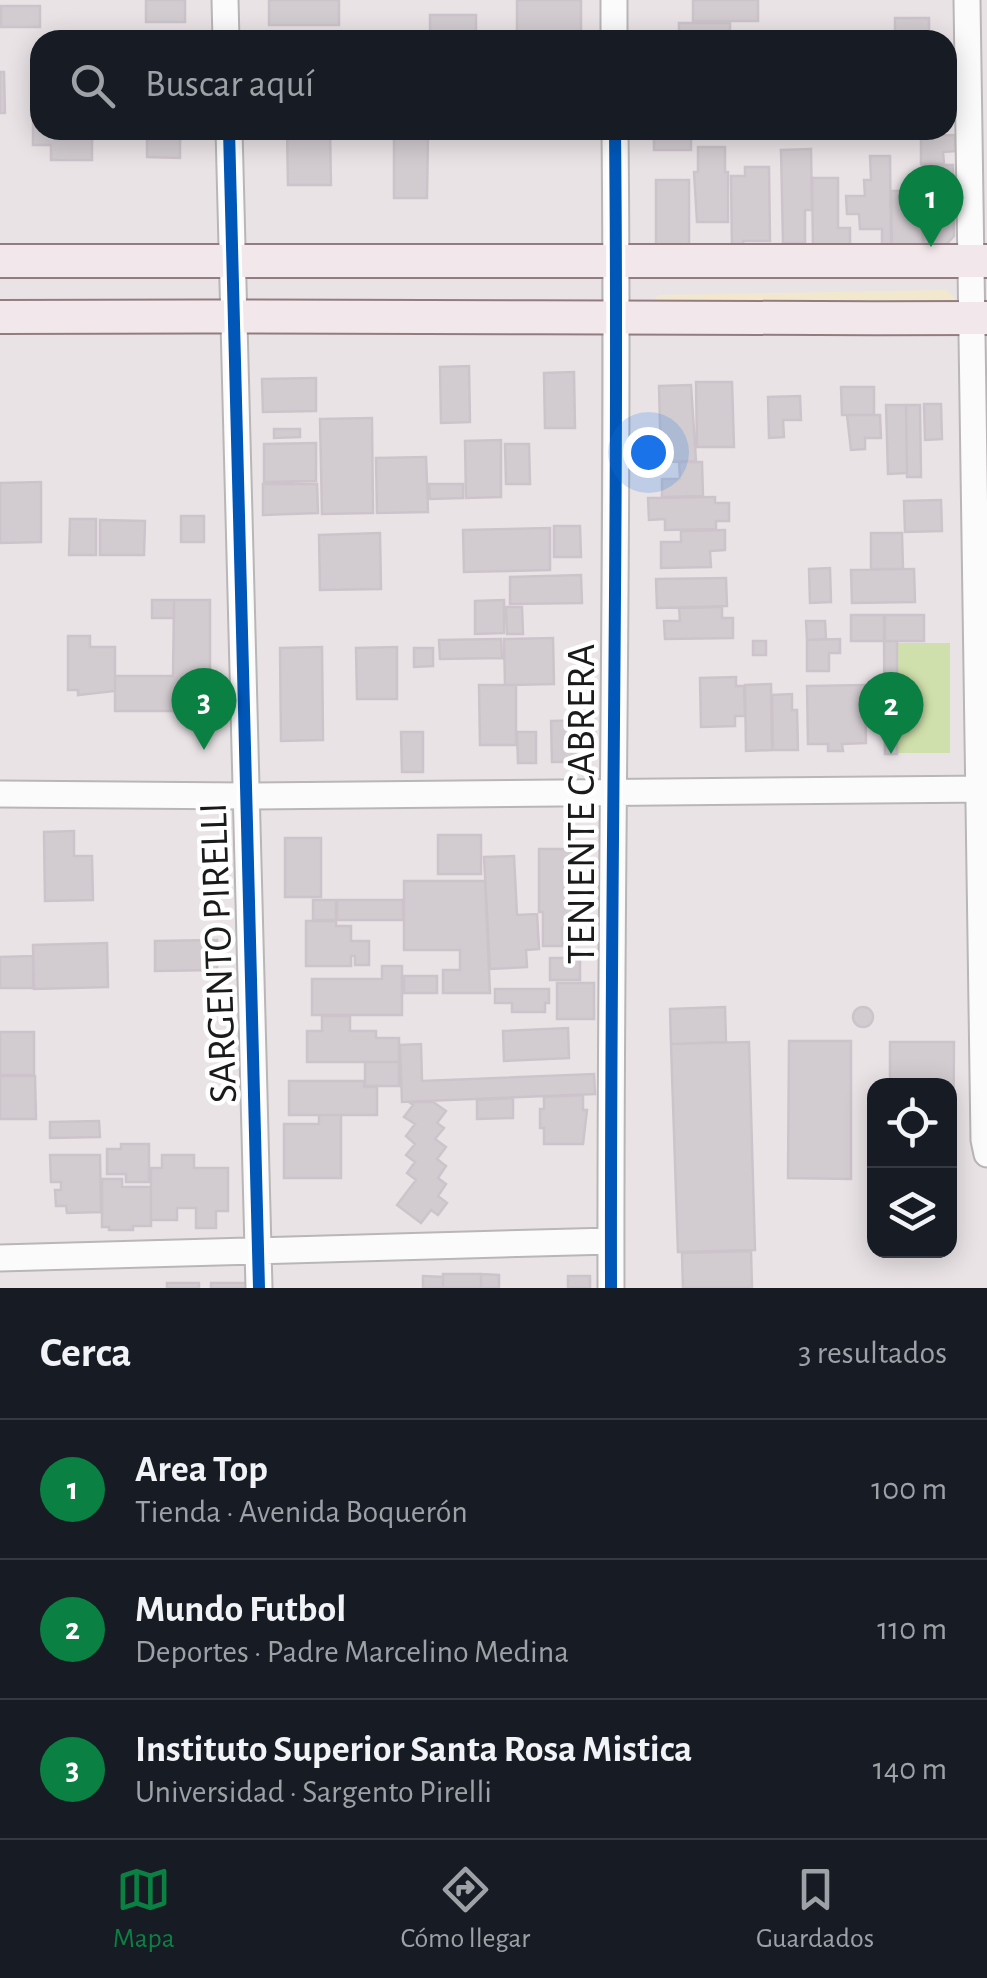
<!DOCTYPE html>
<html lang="es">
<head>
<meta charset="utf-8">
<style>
	body { margin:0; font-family:"Alegreya Sans",sans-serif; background:#20242c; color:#f1f3f6 }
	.controls { position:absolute; right:30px; bottom:30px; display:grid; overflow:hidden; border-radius:20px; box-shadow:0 5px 25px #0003 }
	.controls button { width:90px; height:90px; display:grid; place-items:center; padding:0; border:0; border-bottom:2px solid #363941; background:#171b24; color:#f1f3f6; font:50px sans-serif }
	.you { position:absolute; left:648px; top:452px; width:35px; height:35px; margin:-25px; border:8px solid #fff; border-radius:50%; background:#1a73e8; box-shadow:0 0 0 15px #1a73e833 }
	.badge { display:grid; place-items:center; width:65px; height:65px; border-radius:50%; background:#0b8043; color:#fff; font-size:32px; font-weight:700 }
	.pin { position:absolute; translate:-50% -82px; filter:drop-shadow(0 2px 5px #0008) }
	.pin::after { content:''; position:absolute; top:52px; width:35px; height:30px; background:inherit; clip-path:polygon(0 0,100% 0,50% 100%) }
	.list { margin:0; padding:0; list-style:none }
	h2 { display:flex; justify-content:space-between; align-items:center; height:130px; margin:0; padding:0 40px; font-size:42px }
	h2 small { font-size:32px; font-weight:400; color:#9ea1a6 }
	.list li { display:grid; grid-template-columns:65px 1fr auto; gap:30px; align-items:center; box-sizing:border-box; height:140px; padding:0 40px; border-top:2px solid #363941 }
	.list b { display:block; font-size:38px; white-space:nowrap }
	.list p { margin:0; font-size:32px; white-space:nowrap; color:#9ea1a6 }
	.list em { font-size:32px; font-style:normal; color:#9ea1a6 }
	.icon { flex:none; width:55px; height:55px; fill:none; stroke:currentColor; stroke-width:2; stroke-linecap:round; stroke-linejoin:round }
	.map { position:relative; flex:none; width:987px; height:1288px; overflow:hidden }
	.search { position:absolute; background:#171b24; box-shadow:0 5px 25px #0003; left:30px; right:30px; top:30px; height:110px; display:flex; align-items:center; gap:25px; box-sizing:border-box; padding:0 35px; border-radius:30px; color:#9ea1a6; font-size:38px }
	.sheet { height:550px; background:#171b24 }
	nav { display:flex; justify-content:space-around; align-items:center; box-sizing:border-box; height:140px; border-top:2px solid #363941; background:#171b24; font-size:28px; color:#9ea1a6 }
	nav a { display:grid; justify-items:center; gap:5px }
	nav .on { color:#0b8043 }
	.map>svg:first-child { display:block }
	.park { fill:#f2e8ce }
	.pitch { fill:#d0e0ac }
	.building { fill:#d2ccd0; stroke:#ccc4ca; stroke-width:2.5 }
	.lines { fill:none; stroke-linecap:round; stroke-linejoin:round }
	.street-casing { stroke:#b9b6b7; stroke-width:29 }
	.secondary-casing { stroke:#937c80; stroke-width:36 }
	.street { stroke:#fcfbfb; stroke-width:25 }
	.secondary { stroke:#f2e8eb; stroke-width:32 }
	.cycleway-casing { stroke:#fff; stroke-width:19 }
	.cycleway { stroke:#0057b8; stroke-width:12 }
	.labels { text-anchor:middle; stroke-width:9; stroke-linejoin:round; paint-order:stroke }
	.street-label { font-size:40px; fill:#1a1a1a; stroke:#fff }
</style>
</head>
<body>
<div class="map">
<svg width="987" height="1288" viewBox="0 0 987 1288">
	<rect width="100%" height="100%" fill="#e9e3e6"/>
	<path class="park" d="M 946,290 L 954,296 L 958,309 L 649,307 L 659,295 Z"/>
	<path class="pitch" d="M 897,643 L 950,643 L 950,753 L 897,753 Z"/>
	<path class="building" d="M 146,0 L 185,0 L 185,22 L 146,22 Z
		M 269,0 L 339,0 L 339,25 L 269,25 Z
		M 517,0 L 581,0 L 581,32 L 517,32 Z
		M 693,0 L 758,0 L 758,21 L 693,21 Z
		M 1,6 L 40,6 L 40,27 L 1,27 Z
		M 430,15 L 476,15 L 476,40 L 430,40 Z
		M 895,18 L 929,18 L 929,40 L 895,40 Z
		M 679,23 L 730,23 L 730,40 L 679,40 Z
		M 0,72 L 4,72 L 5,113 L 0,113 Z
		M 33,109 L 40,109 L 40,130 L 92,130 L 92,160 L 51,160 L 51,145 L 33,145 Z
		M 147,130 L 180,130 L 180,158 L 147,157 Z
		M 287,130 L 330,130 L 331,185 L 288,185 Z
		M 651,130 L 733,130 L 733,132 L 651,132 Z
		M 829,130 L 864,130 L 864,136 L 829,136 Z
		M 654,133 L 691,133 L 691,150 L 654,150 Z
		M 394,135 L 428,135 L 427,198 L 394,198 Z
		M 955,135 L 955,151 L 943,152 L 944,164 L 921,164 L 921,136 Z
		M 698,147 L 725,147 L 725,172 L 728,172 L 728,222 L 697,222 L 694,172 L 698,172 Z
		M 811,149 L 812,210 L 805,210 L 805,243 L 783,243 L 781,150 Z
		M 870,156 L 890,156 L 891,248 L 882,248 L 882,229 L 860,229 L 859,214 L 847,214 L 846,196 L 865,196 L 864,180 L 871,180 Z
		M 922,165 L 953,165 L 954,236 L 944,247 L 923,247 Z
		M 745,167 L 769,167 L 770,241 L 743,241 L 744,249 L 732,249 L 731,176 L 745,176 Z
		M 812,178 L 838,178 L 838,228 L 850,228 L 850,247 L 813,247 Z
		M 656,180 L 689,180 L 689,248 L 656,248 Z
		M 891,191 L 922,191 L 923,247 L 892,248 Z
		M 469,366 L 470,422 L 441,423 L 440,367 Z
		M 574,372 L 575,428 L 545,428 L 544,373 Z
		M 316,378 L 316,411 L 263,412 L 262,379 Z
		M 696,382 L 732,382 L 734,447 L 697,447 Z
		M 691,385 L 696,461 L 661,462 L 659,386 Z
		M 841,387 L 874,387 L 874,415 L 842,415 Z
		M 800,396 L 801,420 L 783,420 L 784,437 L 769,438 L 768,397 Z
		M 924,404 L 941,404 L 942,439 L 925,440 Z
		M 886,405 L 906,405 L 907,473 L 888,474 Z
		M 906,405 L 920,405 L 921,477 L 907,477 Z
		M 847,415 L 880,415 L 881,438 L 865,438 L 865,449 L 851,450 Z
		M 372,418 L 373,513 L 322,514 L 320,419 Z
		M 274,429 L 300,429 L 300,437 L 274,438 Z
		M 501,440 L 501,497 L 466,498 L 465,441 Z
		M 316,443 L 316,481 L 264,482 L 264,444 Z
		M 505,444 L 529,444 L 530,484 L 506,484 Z
		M 426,457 L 428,512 L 377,513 L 376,458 Z
		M 679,462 L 702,462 L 703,496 L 662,497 L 662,479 L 680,479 Z
		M 41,482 L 41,542 L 0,543 L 0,483 Z
		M 263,484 L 317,484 L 318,513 L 263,515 Z
		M 429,484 L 463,484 L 463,498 L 430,499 Z
		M 715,497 L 715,503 L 729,503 L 729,521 L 716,521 L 716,529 L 665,530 L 665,519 L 649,520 L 648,498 Z
		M 941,500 L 942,531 L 905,532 L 904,501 Z
		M 181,516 L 204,516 L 204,542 L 181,542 Z
		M 70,519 L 96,519 L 96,555 L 69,555 Z
		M 100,520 L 145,521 L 144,555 L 100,555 Z
		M 554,526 L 580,526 L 581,557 L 554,557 Z
		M 550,528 L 550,570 L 464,572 L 463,530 Z
		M 725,530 L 725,550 L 710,551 L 711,567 L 661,568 L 661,542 L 681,542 L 681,531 Z
		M 380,533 L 381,589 L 320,590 L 319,535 Z
		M 871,533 L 902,533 L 903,569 L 871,569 Z
		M 830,568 L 831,602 L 810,603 L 809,569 Z
		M 914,569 L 915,602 L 852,603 L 851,570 Z
		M 581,575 L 582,603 L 510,604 L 510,577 Z
		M 726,578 L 727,606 L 657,608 L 656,579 Z
		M 152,600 L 174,600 L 174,618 L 152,618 Z
		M 174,600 L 210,600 L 210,711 L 115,711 L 115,676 L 173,676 Z
		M 504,600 L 504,633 L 475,634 L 475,601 Z
		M 506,607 L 522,607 L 523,634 L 507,634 Z
		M 722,607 L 722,618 L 733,618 L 733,638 L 665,639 L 664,621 L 680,621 L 679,608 Z
		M 851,615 L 884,615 L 884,641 L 851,641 Z
		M 885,615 L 924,615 L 924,641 L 885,641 Z
		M 806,621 L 825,621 L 826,639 L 807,640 Z
		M 68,636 L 90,636 L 90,647 L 115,647 L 115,691 L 78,695 L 78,690 L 68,690 Z
		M 553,638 L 554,684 L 505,685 L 504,639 Z
		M 501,639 L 502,658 L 440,659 L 439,640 Z
		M 840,639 L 840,653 L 829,653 L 829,671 L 807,671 L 807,640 Z
		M 753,641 L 766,641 L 766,655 L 753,655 Z
		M 884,641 L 897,641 L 897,754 L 885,754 Z
		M 322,647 L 323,740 L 281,741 L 280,648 Z
		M 397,647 L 397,699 L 357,699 L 356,648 Z
		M 414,648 L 433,648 L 433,666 L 414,667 Z
		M 736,677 L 736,686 L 744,686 L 745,716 L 735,716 L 735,726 L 701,727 L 700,678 Z
		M 771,684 L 772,750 L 746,751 L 745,685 Z
		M 479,685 L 516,685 L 516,745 L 480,745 Z
		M 865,685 L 866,743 L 842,744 L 843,751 L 828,751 L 828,744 L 808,744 L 807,686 Z
		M 792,694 L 792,710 L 797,710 L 798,750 L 773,750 L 772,695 Z
		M 595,720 L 595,752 L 583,762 L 552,762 L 551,721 Z
		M 401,732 L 423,732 L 423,772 L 402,772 Z
		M 517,732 L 536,732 L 536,763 L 518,763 Z
		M 74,831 L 74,856 L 92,856 L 93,900 L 45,901 L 44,832 Z
		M 438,835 L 481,835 L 481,874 L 438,874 Z
		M 285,838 L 321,838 L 321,897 L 285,897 Z
		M 539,849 L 574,849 L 575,927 L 562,927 L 562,946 L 543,946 L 543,912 L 539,912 Z
		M 514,856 L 517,915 L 537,914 L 539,949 L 526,950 L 527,967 L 490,969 L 484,857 Z
		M 404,881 L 485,881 L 490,993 L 443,993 L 443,970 L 460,970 L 460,950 L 404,950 Z
		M 313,900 L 336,900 L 336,920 L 313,920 Z
		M 337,900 L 403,900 L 403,920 L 337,920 Z
		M 306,921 L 336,921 L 336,926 L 351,926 L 351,941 L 369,941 L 369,965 L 355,965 L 355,956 L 351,956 L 351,966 L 306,966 Z
		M 217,940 L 217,970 L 155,971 L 155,941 Z
		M 107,943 L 108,987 L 34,989 L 33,945 Z
		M 33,956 L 33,988 L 0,988 L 0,957 Z
		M 550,958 L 580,958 L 580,980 L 550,980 Z
		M 382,966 L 402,966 L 402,1015 L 312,1015 L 312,979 L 382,979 Z
		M 404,976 L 437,976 L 437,993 L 404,993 Z
		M 557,983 L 594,983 L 594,1019 L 557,1019 Z
		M 495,989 L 549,989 L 549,1003 L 545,1003 L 545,1012 L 512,1012 L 512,1003 L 495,1003 Z
		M853 1017a10 10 0 1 1 20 0a10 10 0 1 1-20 0Z
		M 725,1007 L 726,1042 L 671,1044 L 670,1009 Z
		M 322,1016 L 350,1016 L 350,1031 L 376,1031 L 376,1038 L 399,1038 L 399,1062 L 307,1062 L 307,1031 L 322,1031 Z
		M 568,1028 L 569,1058 L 504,1061 L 503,1031 Z
		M 0,1032 L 34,1032 L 34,1075 L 0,1075 Z
		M 789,1041 L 851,1041 L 851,1179 L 788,1178 Z
		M 749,1042 L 755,1250 L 678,1252 L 671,1044 Z
		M 890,1042 L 954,1042 L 953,1177 L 950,1177 L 950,1086 L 890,1086 Z
		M 421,1044 L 422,1081 L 594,1074 L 595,1094 L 402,1102 L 400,1045 Z
		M 365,1062 L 399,1062 L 399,1086 L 365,1086 Z
		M 0,1076 L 35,1076 L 36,1119 L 0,1119 Z
		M 289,1081 L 364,1081 L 364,1087 L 377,1087 L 377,1115 L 289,1115 Z
		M 583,1095 L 583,1110 L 587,1110 L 583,1144 L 544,1144 L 544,1128 L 540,1128 L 540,1109 L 544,1109 L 544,1097 Z
		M 513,1098 L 513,1118 L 477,1119 L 477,1100 Z
		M 409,1102 L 433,1102 L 446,1111 L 437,1123 L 444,1128 L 435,1139 L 446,1147 L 437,1159 L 446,1166 L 438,1178 L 446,1184 L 438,1196 L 447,1203 L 438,1215 L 431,1210 L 421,1223 L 397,1205 L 416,1180 L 407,1173 L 415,1162 L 406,1155 L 415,1144 L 406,1136 L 415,1124 L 404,1117 L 413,1105 Z
		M 319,1115 L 341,1115 L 341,1178 L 284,1178 L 284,1124 L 319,1124 Z
		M 99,1121 L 100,1137 L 50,1138 L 50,1122 Z
		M 121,1144 L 149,1144 L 149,1182 L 126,1182 L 126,1174 L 107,1174 L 107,1149 L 121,1149 Z
		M 50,1155 L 100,1155 L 101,1212 L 67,1213 L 66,1206 L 56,1206 L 55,1190 L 61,1190 L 61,1182 L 51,1182 Z
		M 162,1155 L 194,1155 L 194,1168 L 228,1168 L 228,1211 L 216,1211 L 216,1228 L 196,1228 L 196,1208 L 177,1208 L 177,1220 L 151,1220 L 151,1168 L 162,1168 Z
		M 102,1179 L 122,1179 L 122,1187 L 151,1187 L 151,1226 L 133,1226 L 133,1230 L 109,1230 L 109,1227 L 102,1227 Z
		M 751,1251 L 752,1288 L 683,1288 L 682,1253 Z
		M 443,1274 L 481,1274 L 481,1288 L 443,1288 Z
		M 481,1274 L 499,1275 L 499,1288 L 481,1288 Z
		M 423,1276 L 443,1277 L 443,1288 L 423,1288 Z
		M 568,1276 L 590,1276 L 590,1288 L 568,1288 Z
		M 167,1283 L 199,1283 L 199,1288 L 167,1288 Z
		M 211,1283 L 246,1283 L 246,1288 L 211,1288 Z"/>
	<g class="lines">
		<g class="street-casing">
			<path id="street" d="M 225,0 L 226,40
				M 614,0 L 614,40
				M 967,0 L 984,1140 L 987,1154
				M 229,130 L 259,1288
				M 0,794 L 245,796 L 987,789
				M 0,1258 L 611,1241
				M 611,1288 C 610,902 619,516 615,130"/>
		</g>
		<g class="secondary-casing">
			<path id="secondary" d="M 0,261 L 987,261
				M 0,317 C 329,315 658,319 987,318"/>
		</g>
		<use href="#street" class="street"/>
		<use href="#secondary" class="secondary"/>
		<g class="cycleway-casing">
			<path id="cycleway" d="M 229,130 L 259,1288
				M 611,1288 C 610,902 619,516 615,130"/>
		</g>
		<use href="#cycleway" class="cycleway"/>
	</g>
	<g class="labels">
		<g class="street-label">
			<text transform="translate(580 804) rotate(-90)" y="14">TENIENTE CABRERA</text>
			<text transform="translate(217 953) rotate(-92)" y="14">SARGENTO PIRELLI</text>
		</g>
	</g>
</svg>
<div class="controls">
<button><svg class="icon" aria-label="locate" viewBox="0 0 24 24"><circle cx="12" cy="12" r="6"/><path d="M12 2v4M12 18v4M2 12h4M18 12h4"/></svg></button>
<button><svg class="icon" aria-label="layers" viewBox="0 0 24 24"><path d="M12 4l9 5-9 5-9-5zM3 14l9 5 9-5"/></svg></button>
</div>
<div class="you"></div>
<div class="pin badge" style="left:931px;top:247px">1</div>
<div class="pin badge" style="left:891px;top:754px">2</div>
<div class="pin badge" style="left:204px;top:750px">3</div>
<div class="search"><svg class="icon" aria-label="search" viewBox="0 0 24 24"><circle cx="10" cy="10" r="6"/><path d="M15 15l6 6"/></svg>Buscar aquí</div>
</div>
<section class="sheet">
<h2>Cerca<small>3 resultados</small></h2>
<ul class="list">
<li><span class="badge">1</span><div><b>Area Top</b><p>Tienda · Avenida Boquerón</p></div><em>100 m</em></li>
<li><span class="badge">2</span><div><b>Mundo Futbol</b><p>Deportes · Padre Marcelino Medina</p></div><em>110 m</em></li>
<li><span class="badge">3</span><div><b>Instituto Superior Santa Rosa Mistica</b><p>Universidad · Sargento Pirelli</p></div><em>140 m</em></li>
</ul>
</section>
<nav>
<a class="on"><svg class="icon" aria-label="map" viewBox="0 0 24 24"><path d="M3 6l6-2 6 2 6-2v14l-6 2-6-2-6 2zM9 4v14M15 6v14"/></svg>Mapa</a>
<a><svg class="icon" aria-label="directions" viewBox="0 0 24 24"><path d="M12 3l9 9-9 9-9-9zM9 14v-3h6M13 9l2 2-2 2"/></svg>Cómo llegar</a>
<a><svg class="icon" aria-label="saved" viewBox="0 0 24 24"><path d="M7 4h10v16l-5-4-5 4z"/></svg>Guardados</a>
</nav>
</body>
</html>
